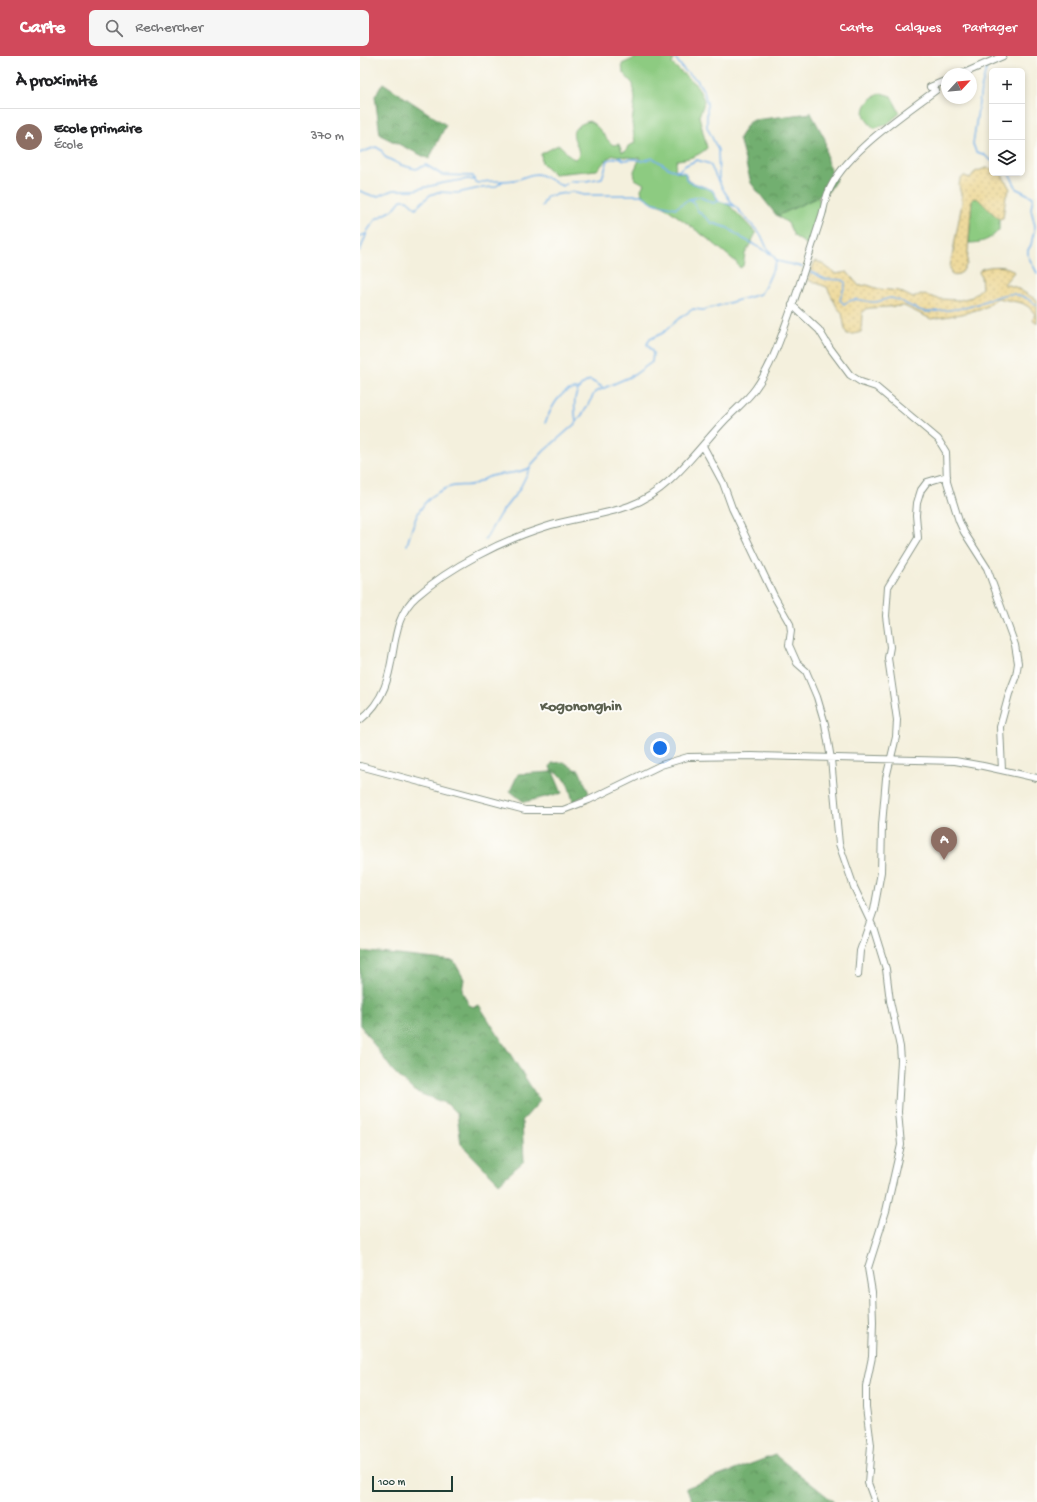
<!DOCTYPE html>
<html lang="fr">
<head>
<meta charset="utf-8">
<style>
	body { margin:0; font-family:"Gochi Hand",sans-serif; background:#f6f6f6; color:#202124 }
	.controls { position:absolute; right:12px; top:12px; display:grid; overflow:hidden; border-radius:6px; box-shadow:0 2px 6px #0003 }
	.controls button { width:36px; height:36px; display:grid; place-items:center; padding:0; border:0; border-bottom:1px solid #e0e0e0; background:#fff; color:#202124; font:20px sans-serif }
	.compass { position:absolute; left:581px; top:12px; width:36px; height:36px; border-radius:50%; background:#fff; box-shadow:0 2px 6px #0003; rotate:64deg }
	.scale { position:absolute; left:12px; bottom:10px; width:81px; box-sizing:border-box; padding-left:4px; border:2px solid #1f3d34; border-top:0; font-size:11px; line-height:14px; white-space:nowrap; color:#1f3d34; -webkit-text-stroke:3px #fdfcf7; paint-order:stroke }
	.you { position:absolute; left:300px; top:692px; width:14px; height:14px; margin:-10px; border:3px solid #fff; border-radius:50%; background:#1a73e8; box-shadow:0 0 0 6px #1a73e833 }
	.badge { display:grid; place-items:center; width:26px; height:26px; border-radius:50%; background:#d1495b; color:#fff; font-size:13px; font-weight:700 }
	.pin { position:absolute; translate:-50% -33px; filter:drop-shadow(0 1px 2px #0008) }
	.pin::after { content:''; position:absolute; top:21px; width:14px; height:12px; background:inherit; clip-path:polygon(0 0,100% 0,50% 100%) }
	.list { margin:0; padding:0; list-style:none }
	h2 { display:flex; justify-content:space-between; align-items:center; height:52px; margin:0; padding:0 16px; font-size:17px }
	h2 small { font-size:13px; font-weight:400; color:#757577 }
	.list li { display:grid; grid-template-columns:26px 1fr auto; gap:12px; align-items:center; box-sizing:border-box; height:56px; padding:0 16px; border-top:1px solid #e0e0e0 }
	.list b { display:block; font-size:15px; white-space:nowrap }
	.list p { margin:0; font-size:13px; white-space:nowrap; color:#757577 }
	.list em { font-size:13px; font-style:normal; color:#757577 }
	.icon { flex:none; width:22px; height:22px; fill:none; stroke:currentColor; stroke-width:2; stroke-linecap:round; stroke-linejoin:round }
	.map { position:relative; flex:none; width:677px; height:1446px; overflow:hidden }
	header { display:flex; align-items:center; gap:24px; box-sizing:border-box; height:56px; padding:0 20px; background:#d1495b; color:#fff }
	header strong { font-size:19px }
	nav { display:flex; gap:22px; margin-inline-start:auto; font-size:14px }
	.search { width:280px; height:36px; background:#f6f6f6; display:flex; align-items:center; gap:10px; box-sizing:border-box; padding:0 14px; border-radius:6px; color:#757577; font-size:15px }
	main { display:flex }
	aside { flex:1; background:#fff }
	.map>svg:first-child { display:block }
	.grass { fill:#8dcb81; stroke:#56845a }
	.forest { fill:url(#forest-crowns); stroke:#487652 }
	.sand { fill:url(#sand-dots); stroke:#868c69 }
	.lines { fill:none; stroke-linecap:round; stroke-linejoin:round }
	.stream { stroke:#78b3ea; stroke-width:1.5 }
	.street-casing { stroke:#8a9688; stroke-width:8 }
	.street { stroke:#fff; stroke-width:6 }
	.labels { text-anchor:middle; stroke-width:4; stroke-linejoin:round; paint-order:stroke }
	.quarter-label { font-size:15px; font-weight:bold; fill:#5b604f; stroke:#fdfcf7 }
</style>
</head>
<body>
<header>
<strong>Carte</strong>
<div class="search"><svg class="icon" aria-label="search" viewBox="0 0 24 24"><circle cx="10" cy="10" r="6"/><path d="M15 15l6 6"/></svg>Rechercher</div>
<nav><a>Carte</a><a>Calques</a><a>Partager</a></nav>
</header>
<main>
<aside>
<h2>À proximité<small></small></h2>
<ul class="list">
<li><span class="badge" style="background:#8d6e63">A</span><div><b>Ecole primaire</b><p>École</p></div><em>370 m</em></li>
</ul>
</aside>
<div class="map">
<svg width="677" height="1446" viewBox="0 0 677 1446">
	<defs>
		<pattern id="forest-crowns" width="20" height="18" patternUnits="userSpaceOnUse"><rect width="20" height="18" fill="#72af6f"/><path d="M2 6a3 3 0 1 1 6 0M12 15a3 3 0 1 1 6 0" fill="none" stroke="#5d905c"/></pattern>
		<pattern id="sand-dots" width="8" height="8" patternUnits="userSpaceOnUse"><rect width="8" height="8" fill="#eeda9e"/><path d="M2 2h.1M6 6h.1" fill="none" stroke="#ccbc89" stroke-width="1.8" stroke-linecap="round"/></pattern>
	</defs>
	<rect width="100%" height="100%" fill="#fdfcf7"/>
	<filter id="ink" filterUnits="userSpaceOnUse"><feTurbulence type="fractalNoise" baseFrequency=".025" numOctaves="2"/><feDisplacementMap in="SourceGraphic" scale="8" xChannelSelector="R" yChannelSelector="G"/><feConvolveMatrix kernelMatrix="1 2 1 2 8 2 1 2 1" color-interpolation-filters="sRGB"/></filter>
	<filter id="wash" filterUnits="userSpaceOnUse"><feTurbulence type="fractalNoise" baseFrequency=".012" numOctaves="4" result="noise"/><feDisplacementMap in="SourceGraphic" scale="16" xChannelSelector="R" yChannelSelector="G"/><feGaussianBlur stdDeviation="0.9" result="paint"/><feColorMatrix in="noise" values="0 0 0 0 0 0 0 0 0 0 0 0 0 0 0 0 0 1.4 0 .05"/><feComposite in="paint" operator="in"/></filter>
	<g filter="url(#wash)">
		<rect width="100%" height="100%" fill="#f4f0dd"/>
		<path class="grass" d="M 279,0 L 315,0 L 312,8 L 337,30 L 344,44 L 343,50 L 339,60 L 347,92 C 339,100 328,103 317,104 L 315,112 L 317,116 L 325,117 L 328,125 L 352,134 L 359,145 L 369,149 L 396,177 L 385,198 L 383,210 L 380,212 L 376,206 L 352,186 L 305,151 L 294,147 L 282,139 L 281,133 L 284,128 L 275,123 L 274,115 L 280,102 L 266,101 L 254,99 L 248,102 L 237,114 L 194,118 L 182,107 L 181,98 L 198,89 C 206,92 205,100 215,103 L 219,99 C 218,83 202,74 229,65 C 241,71 243,81 253,89 L 259,88 L 262,96 L 266,95 L 268,90 L 275,87 L 272,67 L 275,43 L 273,28 L 263,17 L 262,8 Z
			M 521,37 L 531,40 L 540,57 L 526,69 L 514,72 C 497,58 504,45 521,37 Z
			M 458,141 L 463,154 L 449,190 L 434,180 L 428,167 L 417,160 Z
			M 617,142 L 639,163 L 639,174 C 630,184 622,187 609,187 L 612,143 Z"/>
		<path class="forest" d="M 23,27 L 86,69 L 69,103 L 20,79 L 15,40 Z
			M 451,57 L 465,83 L 467,105 L 476,124 L 468,136 L 417,160 L 391,127 L 379,82 L 389,66 L 394,64 Z
			M 204,706 L 214,713 L 219,714 L 229,737 L 213,746 C 210,733 207,719 193,716 L 202,737 L 164,746 L 150,735 L 158,718 L 192,716 L 190,711 L 192,707 Z
			M 0,895 L 94,905 L 104,923 L 102,935 L 109,949 L 114,951 L 119,949 L 180,1045 L 162,1065 L 164,1105 L 139,1127 L 101,1088 L 97,1058 L 87,1048 L 54,1035 L 33,1015 L 0,969 Z
			M 415,1399 L 474,1446 L 333,1446 L 326,1432 Z"/>
		<path class="sand" d="M 626,112 L 632,113 L 632,117 L 641,117 L 650,133 L 646,140 L 643,162 L 639,163 L 617,142 L 612,143 L 607,208 L 602,216 L 595,220 L 591,217 L 590,211 L 602,147 C 603,137 594,127 604,120 L 610,122 L 615,116 Z
			M 455,205 L 461,207 L 476,218 L 487,216 L 499,230 L 507,229 L 519,233 L 539,235 L 553,242 L 561,238 L 579,243 L 600,244 L 612,241 L 622,232 L 621,220 L 619,216 L 621,213 C 629,210 648,208 654,216 L 644,228 L 655,231 L 677,244 L 677,268 L 673,263 L 675,258 L 669,251 L 662,247 L 637,242 L 626,251 L 602,258 L 571,263 L 544,250 L 510,252 L 505,253 L 502,257 L 501,276 L 494,278 L 487,278 L 485,273 L 482,257 L 477,251 L 467,231 L 448,224 Z"/>
		<g class="lines">
			<path class="stream" d="M 307,0 L 316,3 L 324,14 L 337,24 L 344,36 L 347,47 L 347,71 L 358,94 L 359,126 L 364,135 L 372,147 L 401,179 L 406,190 L 417,205 L 442,211
				M 627,10 L 621,33 L 613,88 L 616,96 L 623,98 L 632,105
				M 0,97 L 16,91 L 21,94 L 25,101 L 41,109 L 56,113 L 66,109 L 82,119 L 113,120 L 115,126 L 118,127 C 131,123 145,127 159,123 C 165,121 170,118 177,118 C 187,120 194,127 203,130 L 210,125 L 226,125 L 242,122 L 248,104 L 259,101 L 264,104 L 275,103 L 283,105 L 293,102 L 310,113 L 325,117 L 327,125 L 352,134 L 359,145 L 374,150
				M 317,116 L 324,110 L 337,104 L 350,108 L 358,125
				M 649,117 L 657,133 L 673,141 L 671,153 L 675,170 L 671,189 L 668,194 L 668,200 L 677,217
				M 0,135 L 13,140 L 18,140 L 33,134 L 54,134 L 83,127 L 108,123 L 114,124
				M 329,143 L 340,141 L 353,147 L 359,145
				M 182,150 L 187,140 L 212,136 L 224,139 L 282,139 L 294,147 L 316,152 L 329,143 L 333,145 L 338,155 L 352,167 L 368,172 L 382,182 L 411,198
				M 0,180 L 6,178
				M 0,195 L 8,174 L 16,163 L 33,154 L 41,144 L 47,144 L 56,152 L 70,139 L 78,136 L 97,137 L 120,132 L 135,131 L 142,126
				M 447,214 L 465,223 L 483,224 L 485,226 C 486,232 481,237 480,244 L 484,248 C 497,240 501,245 513,246 C 519,247 525,242 531,242 C 544,244 555,256 569,256 C 579,255 599,253 608,251 C 635,244 649,227 677,249
				M 185,367 C 190,355 200,331 217,333
				M 216,367 C 214,350 211,332 230,324 L 242,331
				M 125,484 L 140,458 L 159,434 L 172,408 L 184,395 L 216,367 L 224,356 L 235,336 L 274,319 L 292,306 L 293,297 L 287,288 L 290,283 L 303,277 L 317,264 L 333,253 L 343,254 L 400,238 C 408,229 411,215 417,205
				M 47,489 C 54,464 59,443 87,432 C 96,428 106,431 114,428 C 120,426 125,422 131,420 C 145,417 157,418 170,412"/>
		</g>
	</g>
	<g filter="url(#ink)">
		<g class="lines">
			<g class="street-casing">
				<path id="street" d="M 602,18 L 643,0
					M 570,31 L 587,24
					M 432,249 L 459,274 L 470,292 L 490,319 L 501,326 L 516,331 L 578,383 L 586,396 L 587,426 L 599,465 L 604,476 L 627,512 L 655,589 L 658,607 L 656,620 L 649,638 L 640,671 L 642,714
					M 343,390 L 363,427 L 372,452 L 414,540 L 430,568 L 431,575 L 429,589 L 437,607 L 446,615 L 457,641 L 465,668 L 471,703 L 479,788 L 494,831 L 513,871 L 526,913 L 530,945 L 540,991 L 541,1004 L 538,1056 L 541,1089 L 526,1155 L 508,1212 L 512,1236 L 513,1266 L 512,1301 L 506,1330 L 506,1351 L 511,1389 L 508,1427 L 515,1446
					M 0,664 C 47,628 20,571 57,540 C 90,511 143,484 185,471 C 212,462 242,460 269,450 C 311,435 337,393 366,363 C 376,353 387,344 395,333 C 411,311 420,284 429,259 C 441,226 451,192 462,159 C 464,152 465,144 468,137 C 483,98 543,59 576,34
					M 0,710 L 165,754 L 203,754 L 229,744 L 301,709 L 328,701 L 392,700 L 595,705 L 623,710 L 677,722
					M 498,919 L 500,895 L 514,854 L 521,816 L 522,769 L 526,722 L 536,681 L 537,664 L 528,602 L 530,591 L 526,560 L 528,531 L 558,482 L 556,459 L 557,447 L 561,434 L 567,426 L 587,420"/>
			</g>
			<use href="#street" class="street"/>
		</g>
	</g>
	<g class="labels">
		<g class="quarter-label">
			<text x="221" y="654">Kogononghin</text>
		</g>
	</g>
</svg>
<div class="controls">
<button>+</button>
<button>−</button>
<button><svg class="icon" aria-label="layers" viewBox="0 0 24 24"><path d="M12 4l9 5-9 5-9-5zM3 14l9 5 9-5"/></svg></button>
</div>
<svg class="compass" viewBox="-18 -18 36 36"><path d="M0-13l5 13h-10z" fill="#e53935"/><path d="M0 13l5-13h-10z" fill="#757577"/></svg>
<div class="scale">100 m</div>
<div class="you"></div>
<div class="pin badge" style="left:584px;top:804px;background:#8d6e63">A</div>
</div>
</main>
</body>
</html>
